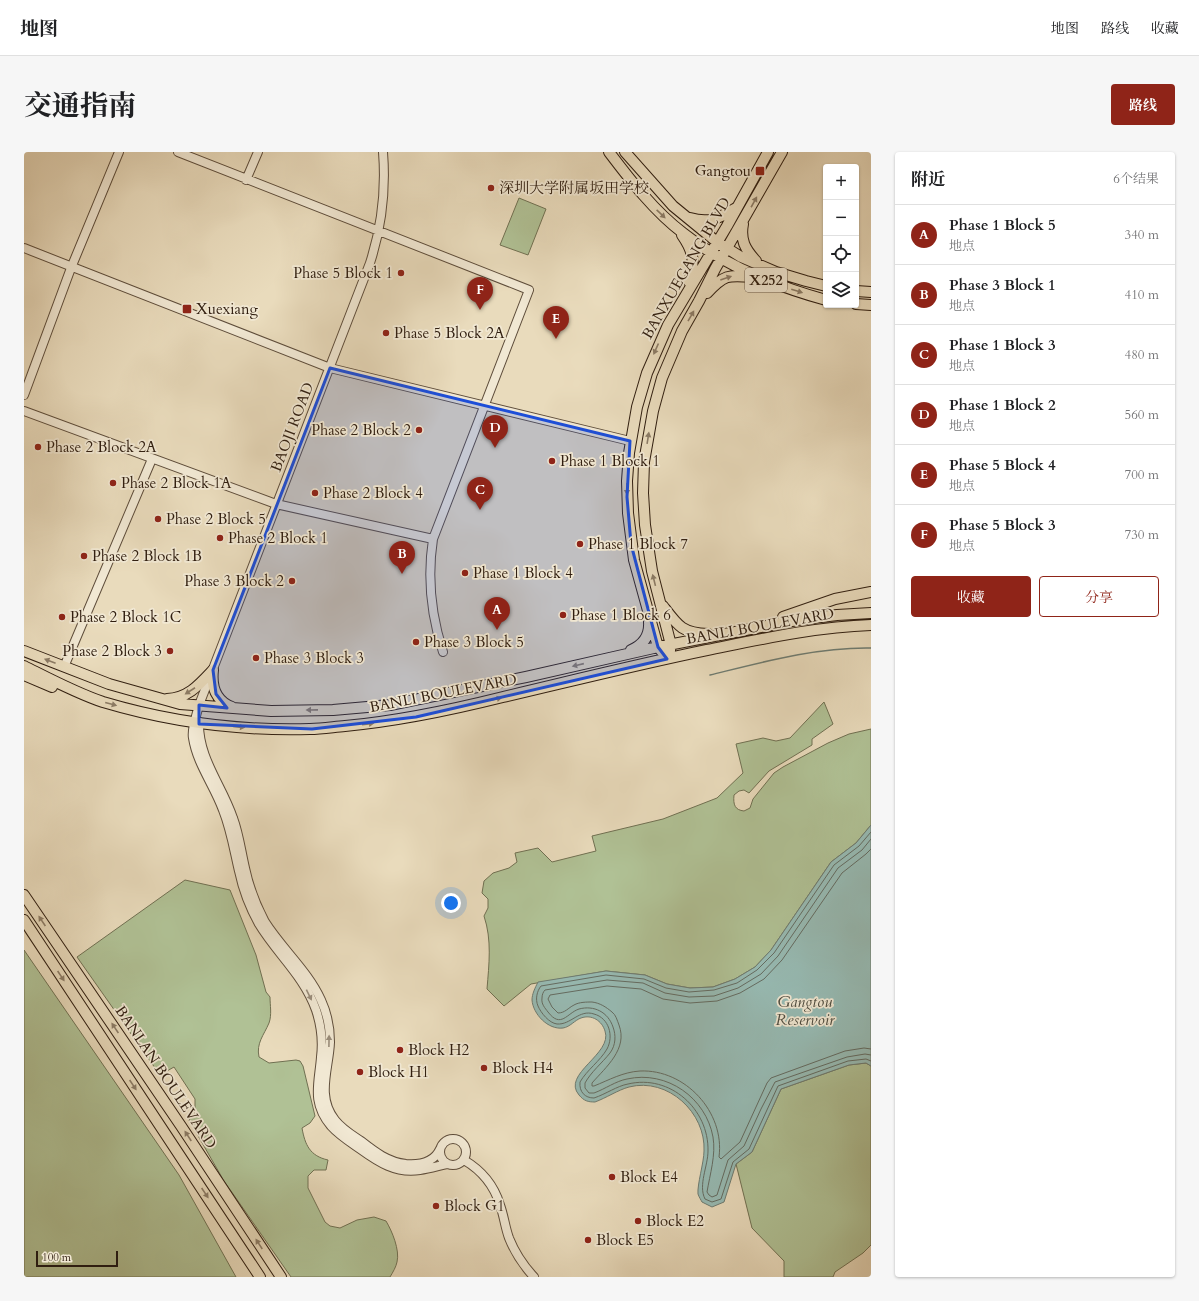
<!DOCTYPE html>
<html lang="zh">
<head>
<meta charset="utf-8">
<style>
	body { margin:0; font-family:Cardo,"Noto Serif SC",serif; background:#f6f6f6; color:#202124 }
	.controls { position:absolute; right:12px; top:12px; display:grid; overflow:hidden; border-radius:4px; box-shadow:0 1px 3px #0004 }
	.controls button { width:36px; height:36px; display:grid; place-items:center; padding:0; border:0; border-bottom:1px solid #e0e0e0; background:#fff; color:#202124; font:20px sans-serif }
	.scale { position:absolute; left:12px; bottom:10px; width:82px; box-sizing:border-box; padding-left:4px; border:2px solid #301e10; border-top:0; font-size:11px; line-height:14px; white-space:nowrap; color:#301e10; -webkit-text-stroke:3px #f1e8d3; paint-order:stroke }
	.you { position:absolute; left:427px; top:751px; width:14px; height:14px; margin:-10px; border:3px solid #fff; border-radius:50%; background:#1a73e8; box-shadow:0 0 0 6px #1a73e833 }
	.badge { display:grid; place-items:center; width:26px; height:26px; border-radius:50%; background:#8f2418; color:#fff; font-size:13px; font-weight:700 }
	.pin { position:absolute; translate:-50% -33px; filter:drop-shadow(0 1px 2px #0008) }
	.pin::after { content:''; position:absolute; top:21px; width:14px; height:12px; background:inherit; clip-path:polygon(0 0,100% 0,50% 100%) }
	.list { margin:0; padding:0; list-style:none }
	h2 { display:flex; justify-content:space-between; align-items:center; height:52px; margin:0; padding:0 16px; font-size:17px }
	h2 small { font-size:13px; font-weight:400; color:#757577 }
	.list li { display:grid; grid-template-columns:26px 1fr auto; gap:12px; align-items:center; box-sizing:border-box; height:60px; padding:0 16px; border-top:1px solid #e0e0e0 }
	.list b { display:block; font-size:15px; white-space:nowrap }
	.list p { margin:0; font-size:13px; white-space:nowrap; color:#757577 }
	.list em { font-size:13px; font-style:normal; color:#757577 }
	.actions { display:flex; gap:8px; padding:12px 16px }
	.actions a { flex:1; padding:9px 0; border:1px solid #8f2418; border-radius:4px; text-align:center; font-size:14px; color:#8f2418 }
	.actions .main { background:#8f2418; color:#fff }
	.icon { flex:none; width:22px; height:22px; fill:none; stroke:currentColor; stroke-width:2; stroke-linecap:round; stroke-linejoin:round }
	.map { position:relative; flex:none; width:847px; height:1125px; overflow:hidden; border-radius:4px }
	header { display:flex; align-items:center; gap:24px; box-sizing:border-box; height:56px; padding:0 20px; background:#fff; border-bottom:1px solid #e0e0e0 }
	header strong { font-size:19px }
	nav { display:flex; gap:22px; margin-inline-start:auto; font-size:14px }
	.intro { display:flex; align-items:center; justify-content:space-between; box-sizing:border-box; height:96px; padding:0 24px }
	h1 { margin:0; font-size:28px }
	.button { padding:10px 18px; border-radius:4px; background:#8f2418; color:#fff; font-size:14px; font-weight:700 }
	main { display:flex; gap:24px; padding:0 24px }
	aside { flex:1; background:#fff; border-radius:4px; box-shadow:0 1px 3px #0004 }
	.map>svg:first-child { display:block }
	.green { fill:#b0c195; stroke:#707052 }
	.water { fill:#97bbb4; stroke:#6e7c72 }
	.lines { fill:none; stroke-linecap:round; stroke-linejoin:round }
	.shore { stroke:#646c62; stroke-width:1 }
	.stream { stroke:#6e7c72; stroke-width:1.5 }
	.minor-casing { stroke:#5e4d3b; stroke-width:10 }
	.major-casing { stroke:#301e10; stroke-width:12 }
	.minor { stroke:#f1e8d3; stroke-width:8 }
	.major { stroke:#e9dbbc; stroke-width:10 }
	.oneway { fill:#8c7c66 }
	.oneway2 { fill:#9a8d7b }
	.marked { fill:#1d4ed8; fill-opacity:0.2; stroke:#1d4ed8; stroke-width:3; stroke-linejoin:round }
	.poi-dot { fill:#8f2418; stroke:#f1e8d3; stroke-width:1.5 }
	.labels { text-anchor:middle; stroke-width:3.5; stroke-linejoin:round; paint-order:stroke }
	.shield { fill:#f1e8d3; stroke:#6a5b4a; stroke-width:1 }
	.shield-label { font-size:14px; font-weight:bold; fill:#301e10 }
	.poi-label { font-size:15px; fill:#301e10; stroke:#f1e8d3; text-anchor:start }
	.street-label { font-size:15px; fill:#301e10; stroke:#f1e8d3 }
	.water-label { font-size:16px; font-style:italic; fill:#4f4d41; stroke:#f1e8d3 }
</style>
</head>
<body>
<header>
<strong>地图</strong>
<nav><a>地图</a><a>路线</a><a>收藏</a></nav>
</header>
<div class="intro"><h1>交通指南</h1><a class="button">路线</a></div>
<main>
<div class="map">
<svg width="847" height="1125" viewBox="0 0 847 1125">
	<rect width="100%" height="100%" fill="#e9dbbc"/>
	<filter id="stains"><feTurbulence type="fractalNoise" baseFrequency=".005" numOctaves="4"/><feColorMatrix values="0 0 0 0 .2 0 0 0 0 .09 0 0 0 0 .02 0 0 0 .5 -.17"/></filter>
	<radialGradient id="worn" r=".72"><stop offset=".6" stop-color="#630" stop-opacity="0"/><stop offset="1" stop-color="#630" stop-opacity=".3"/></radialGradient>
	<path class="green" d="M 495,46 L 522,57 L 504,103 L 476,93 Z
		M 800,550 L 809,572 L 788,587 L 788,593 L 745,619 L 725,641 L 720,638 L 715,639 L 710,643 C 709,653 711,658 720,659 L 726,656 L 729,647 L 750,621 L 759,615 L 804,591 L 825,582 L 847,577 L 847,673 L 832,691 L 807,710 L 747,798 L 731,815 L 711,827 L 689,835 L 666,836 L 643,832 L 621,823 L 582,819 L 507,832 L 480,854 L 463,837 C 465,812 468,788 460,764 L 464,756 L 464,747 L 458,741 L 460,729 L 469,721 L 485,716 L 493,710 L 491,701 L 514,696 L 528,710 L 572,699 L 568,684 L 639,667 L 693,646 L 719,621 L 712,592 L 739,586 L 752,589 L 766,586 Z
		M 161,728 L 206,738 L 232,803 L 242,840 L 246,845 C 246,853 248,863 245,871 C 240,883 232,891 235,905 L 245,911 L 272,908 L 276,909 L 279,914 L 291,964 L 286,971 L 278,976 C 281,993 286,1004 304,1008 L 302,1018 L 290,1018 L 284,1024 L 284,1036 L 301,1070 L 306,1074 L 316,1076 L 333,1068 L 350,1065 L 362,1069 C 368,1079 376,1098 373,1110 C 372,1115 369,1120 366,1125 L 267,1125 L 200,1029 L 165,968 L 171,962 L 171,947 L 150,915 L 136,923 L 53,805 Z
		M 0,798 L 155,1023 L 212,1125 L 0,1125 Z
		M 842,911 L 847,914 L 847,1093 L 839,1101 L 811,1120 L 809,1125 L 760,1125 L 760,1109 L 728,1076 L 712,1012 L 728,1000 L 757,937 L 825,913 Z"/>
	<path class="water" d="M 847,673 L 847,914 L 842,911 L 825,913 L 757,937 L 728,1000 L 712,1012 L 700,1050 L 688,1055 L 678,1050 C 677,1048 675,1045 674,1042 C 673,1033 680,1010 680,999 C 682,961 644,925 605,935 C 594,938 582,946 571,950 C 564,950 560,949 555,943 C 537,922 589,902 581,879 C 578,869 568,862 557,866 C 551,868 546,875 539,876 C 524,878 509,862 508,848 C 508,842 511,836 514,830 L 582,819 L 621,823 L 643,832 L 666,836 L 689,835 L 711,827 L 731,815 L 747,798 L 807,710 L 832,691 Z"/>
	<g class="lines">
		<path class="shore" d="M 847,680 L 835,694 L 810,713 L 750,801 L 733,818 L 713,831 L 690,838 L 665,840 L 642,836 L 620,827 L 582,823 L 517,834 C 513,839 511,847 514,854 C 517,861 525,871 533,872 C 547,873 555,857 570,862 C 585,866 590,884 583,897 C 576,909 563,918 556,930 C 555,940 561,946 570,946 C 582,942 593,934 604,932 C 646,922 685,957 684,999 C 684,1014 674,1033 681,1047 L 688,1050 L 697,1047 L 709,1010 L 725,997 L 754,934 L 824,909 L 842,907 L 847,909
			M 847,687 L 838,698 L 814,716 L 754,804 L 737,822 L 714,836 L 690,844 L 665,845 L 641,841 L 619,831 L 583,828 L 521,838 C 519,840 518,843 518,846 C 517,852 521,856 524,860 C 537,877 543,861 555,857 C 570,853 584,860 589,875 C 592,883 592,893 586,901 C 578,911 567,920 561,931 L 561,936 L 565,941 L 570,941 C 581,937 592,929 603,927 C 643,918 682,946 689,985 C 692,1003 686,1022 683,1040 L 685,1043 L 688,1045 L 693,1043 L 704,1008 L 720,994 L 737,957 L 751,930 L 823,905 L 841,902 L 847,903
			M 847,697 L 842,702 L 818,721 L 758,808 L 740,827 L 716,841 L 693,849 L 666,851 L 639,847 L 617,837 L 583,834 L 526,843 L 524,847 L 528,855 L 534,861 C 541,861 544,856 550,853 C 555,850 563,850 568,850 C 576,851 582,855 588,860 C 592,863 593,868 595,873 C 604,897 582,915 568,931 L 568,934 L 570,934 C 585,928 599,920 616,919 C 661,917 701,960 695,1005 L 697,1007 L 716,990 L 743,931 L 747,926 L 821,899 L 840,896 L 847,897"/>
		<path class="stream" d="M 686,523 C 739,510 793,495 847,496"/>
		<g class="minor-casing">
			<path id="minor" d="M 154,0 L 505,138 L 409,387 C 403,426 407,463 419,500
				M 359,0 C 362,38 358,74 346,111 L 175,553 C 173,562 167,577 169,586 C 173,612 190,633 199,658 C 207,678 210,698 215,719 C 219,738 226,756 235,772 C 253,802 280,824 292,858 C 297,873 299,889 297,905 C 295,932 287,950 307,974 C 315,983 326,990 336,997 C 354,1010 372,1022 396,1018 C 405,1017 414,1014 423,1012
				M 222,28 L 234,0
				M 0,96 L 306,216 L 606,289
				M 0,243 L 47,116 L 95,0
				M 0,259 L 252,352 L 409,387
				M 40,515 L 128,307
				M 175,570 C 174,606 198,633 209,666 C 215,682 217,699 221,716 C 225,735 232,753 241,770 C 258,797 284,819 297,848 C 303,861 306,876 306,890 C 305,917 292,944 311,968 C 318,977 328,983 337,989 C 351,1000 364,1010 382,1012 C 396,1013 410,1011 416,997
				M416 1000a13 13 0 1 1 26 0a13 13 0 1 1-26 0Z
				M 440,1008 C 457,1018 470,1033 476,1053 C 480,1064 481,1075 485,1086 C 491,1101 499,1113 510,1125"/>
		</g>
		<g class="major-casing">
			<path id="major" d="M 585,0 C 607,29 630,59 659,81 C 701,114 751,134 802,148
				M 601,0 L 649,54 L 693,90 L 717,105 L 752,120 L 782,129 L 802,134
				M 666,66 C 686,72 695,66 712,56
				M 719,72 C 716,88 721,97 732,109
				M 658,83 C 670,100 671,110 665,130
				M 832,139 L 847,140
				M 683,141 C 701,122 704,123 729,125
				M 832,152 L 847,153
				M 639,454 C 654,474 658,481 684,482
				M 759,465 L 811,447 L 847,440
				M 607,498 C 619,493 626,484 625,470
				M 646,498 L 647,493 L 628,419 L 621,373 L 619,341 L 620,310 L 629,259 L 638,226 L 658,179 L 675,149 L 691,117 L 758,0
				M 0,499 L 85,532 L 156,552 L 247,559 L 309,558 L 366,553 L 502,525 L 634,495 L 773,468 L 813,463 L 847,461
				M 638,500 L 634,495 L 610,408 L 604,361 L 603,329 L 605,301 L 613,255 L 623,221 L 644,173 L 703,74 L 744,0
				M 0,514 C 26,527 52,541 79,550 C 146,570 216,579 286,577 C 298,577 309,575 321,574 C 375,569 427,558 479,545 C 547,529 615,512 683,498 C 738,487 791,475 847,473
				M 189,518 C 187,535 192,549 208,555
				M 0,523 L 28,535
				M 143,547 C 164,546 175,533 189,518
				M 0,743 L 157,974 L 257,1125
				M 0,768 L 236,1125"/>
		</g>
		<use href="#minor" class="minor"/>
		<use href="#major" class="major"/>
	</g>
	<defs><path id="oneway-solid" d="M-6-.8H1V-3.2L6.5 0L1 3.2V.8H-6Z"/></defs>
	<g class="oneway">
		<use href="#oneway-solid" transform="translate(730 50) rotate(-61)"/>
		<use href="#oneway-solid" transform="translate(637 62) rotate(43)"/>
		<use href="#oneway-solid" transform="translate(702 126) rotate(-19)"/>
		<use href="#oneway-solid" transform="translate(773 139) rotate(17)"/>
		<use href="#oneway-solid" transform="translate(667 164) rotate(-60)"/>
		<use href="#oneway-solid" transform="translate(632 197) rotate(114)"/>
		<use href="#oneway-solid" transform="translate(624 286) rotate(-81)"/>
		<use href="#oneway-solid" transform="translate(603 337) rotate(90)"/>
		<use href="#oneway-solid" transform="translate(630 428) rotate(-104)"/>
		<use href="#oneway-solid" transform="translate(26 509) rotate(-159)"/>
		<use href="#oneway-solid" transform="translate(554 513) rotate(167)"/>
		<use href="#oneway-solid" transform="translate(166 539) rotate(147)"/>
		<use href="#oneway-solid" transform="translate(472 547) rotate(-13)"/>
		<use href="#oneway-solid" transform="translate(87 552) rotate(15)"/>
		<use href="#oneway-solid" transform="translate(288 558) rotate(179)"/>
		<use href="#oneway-solid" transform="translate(344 572) rotate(-6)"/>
		<use href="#oneway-solid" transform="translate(215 575) rotate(5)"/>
		<use href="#oneway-solid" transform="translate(18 769) rotate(-124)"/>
		<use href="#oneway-solid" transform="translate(37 824) rotate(56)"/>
		<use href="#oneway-solid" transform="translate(91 876) rotate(-124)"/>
		<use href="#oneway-solid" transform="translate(109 933) rotate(56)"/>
		<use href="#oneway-solid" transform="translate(164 984) rotate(-123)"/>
		<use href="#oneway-solid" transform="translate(181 1041) rotate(56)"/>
		<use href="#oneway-solid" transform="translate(235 1092) rotate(-123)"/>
	</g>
	<g class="oneway2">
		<use href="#oneway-solid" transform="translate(285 843) rotate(64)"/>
		<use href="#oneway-solid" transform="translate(305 889) rotate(-89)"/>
	</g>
	<path class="marked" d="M 306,216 L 606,289 L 603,345 L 607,392 L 634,495 L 643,507 L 392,565 L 288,577 L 175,572 L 175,553 L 203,556 L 192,542 L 189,518 Z"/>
	<g class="poi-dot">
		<rect x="731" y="14" width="10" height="10" rx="2"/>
		<circle cx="467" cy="36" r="4"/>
		<circle cx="377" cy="121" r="4"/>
		<rect x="158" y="152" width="10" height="10" rx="2"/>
		<circle cx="362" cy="181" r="4"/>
		<circle cx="395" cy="278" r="4"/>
		<circle cx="14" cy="295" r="4"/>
		<circle cx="528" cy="309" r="4"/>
		<circle cx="89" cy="331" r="4"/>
		<circle cx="291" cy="341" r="4"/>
		<circle cx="134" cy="367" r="4"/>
		<circle cx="196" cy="386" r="4"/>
		<circle cx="556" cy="392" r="4"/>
		<circle cx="60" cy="404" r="4"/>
		<circle cx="441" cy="421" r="4"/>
		<circle cx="268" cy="429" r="4"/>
		<circle cx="539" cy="463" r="4"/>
		<circle cx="38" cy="465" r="4"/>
		<circle cx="392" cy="490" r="4"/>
		<circle cx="146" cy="499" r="4"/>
		<circle cx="232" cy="506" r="4"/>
		<circle cx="376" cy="898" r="4"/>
		<circle cx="460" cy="916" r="4"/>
		<circle cx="336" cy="920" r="4"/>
		<circle cx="588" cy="1025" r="4"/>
		<circle cx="412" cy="1054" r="4"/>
		<circle cx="614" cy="1069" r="4"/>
		<circle cx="564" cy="1088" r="4"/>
	</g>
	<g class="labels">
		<rect class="shield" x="721" y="116" width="42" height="24" rx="3"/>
		<g class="shield-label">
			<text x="742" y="133">X252</text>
		</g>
		<g class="poi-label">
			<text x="727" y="24" text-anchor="end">Gangtou</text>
			<text x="475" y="41">深圳大学附属坂田学校</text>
			<text x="369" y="126" text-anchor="end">Phase 5 Block 1</text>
			<text x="172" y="162">Xuexiang</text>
			<text x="370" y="186">Phase 5 Block 2A</text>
			<text x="387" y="283" text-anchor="end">Phase 2 Block 2</text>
			<text x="22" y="300">Phase 2 Block 2A</text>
			<text x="536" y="314">Phase 1 Block 1</text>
			<text x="97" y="336">Phase 2 Block 1A</text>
			<text x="299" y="346">Phase 2 Block 4</text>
			<text x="142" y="372">Phase 2 Block 5</text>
			<text x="204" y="391">Phase 2 Block 1</text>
			<text x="564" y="397">Phase 1 Block 7</text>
			<text x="68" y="409">Phase 2 Block 1B</text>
			<text x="449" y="426">Phase 1 Block 4</text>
			<text x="260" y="434" text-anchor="end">Phase 3 Block 2</text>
			<text x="547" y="468">Phase 1 Block 6</text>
			<text x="46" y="470">Phase 2 Block 1C</text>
			<text x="400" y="495">Phase 3 Block 5</text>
			<text x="138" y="504" text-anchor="end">Phase 2 Block 3</text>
			<text x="240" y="511">Phase 3 Block 3</text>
			<text x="384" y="903">Block H2</text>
			<text x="468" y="921">Block H4</text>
			<text x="344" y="925">Block H1</text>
			<text x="596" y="1030">Block E4</text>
			<text x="420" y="1059">Block G1</text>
			<text x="622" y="1074">Block E2</text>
			<text x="572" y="1093">Block E5</text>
		</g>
		<g class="street-label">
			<text transform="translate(662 116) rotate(-60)" y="5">BANXUEGANG BLVD</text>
			<text transform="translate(268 275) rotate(-69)" y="5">BAOJI ROAD</text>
			<text transform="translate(736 474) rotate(-10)" y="5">BANLI BOULEVARD</text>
			<text transform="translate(419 541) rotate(-11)" y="5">BANLI BOULEVARD</text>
			<text transform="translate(142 925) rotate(56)" y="5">BANLAN BOULEVARD</text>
		</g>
		<g class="water-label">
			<text x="781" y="855">Gangtou<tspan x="781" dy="18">Reservoir</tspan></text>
		</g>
	</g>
	<rect width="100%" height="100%" filter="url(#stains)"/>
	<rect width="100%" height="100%" fill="url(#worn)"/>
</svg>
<div class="controls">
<button>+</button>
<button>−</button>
<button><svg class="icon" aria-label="locate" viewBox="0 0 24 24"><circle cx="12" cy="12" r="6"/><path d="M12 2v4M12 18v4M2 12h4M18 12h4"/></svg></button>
<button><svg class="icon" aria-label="layers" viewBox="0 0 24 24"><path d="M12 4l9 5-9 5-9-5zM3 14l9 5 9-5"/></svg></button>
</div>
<div class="scale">100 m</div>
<div class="you"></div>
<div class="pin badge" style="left:473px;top:478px">A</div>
<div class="pin badge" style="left:378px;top:422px">B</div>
<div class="pin badge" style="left:456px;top:358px">C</div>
<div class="pin badge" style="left:471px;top:296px">D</div>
<div class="pin badge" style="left:532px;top:187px">E</div>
<div class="pin badge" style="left:456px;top:158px">F</div>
</div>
<aside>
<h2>附近<small>6个结果</small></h2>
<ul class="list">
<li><span class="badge">A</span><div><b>Phase 1 Block 5</b><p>地点</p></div><em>340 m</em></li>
<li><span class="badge">B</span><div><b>Phase 3 Block 1</b><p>地点</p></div><em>410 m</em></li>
<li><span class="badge">C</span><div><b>Phase 1 Block 3</b><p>地点</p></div><em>480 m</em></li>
<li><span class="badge">D</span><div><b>Phase 1 Block 2</b><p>地点</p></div><em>560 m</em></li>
<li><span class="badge">E</span><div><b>Phase 5 Block 4</b><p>地点</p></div><em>700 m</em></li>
<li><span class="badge">F</span><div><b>Phase 5 Block 3</b><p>地点</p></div><em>730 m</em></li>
</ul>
<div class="actions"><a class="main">收藏</a><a>分享</a></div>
</aside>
</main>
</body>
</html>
